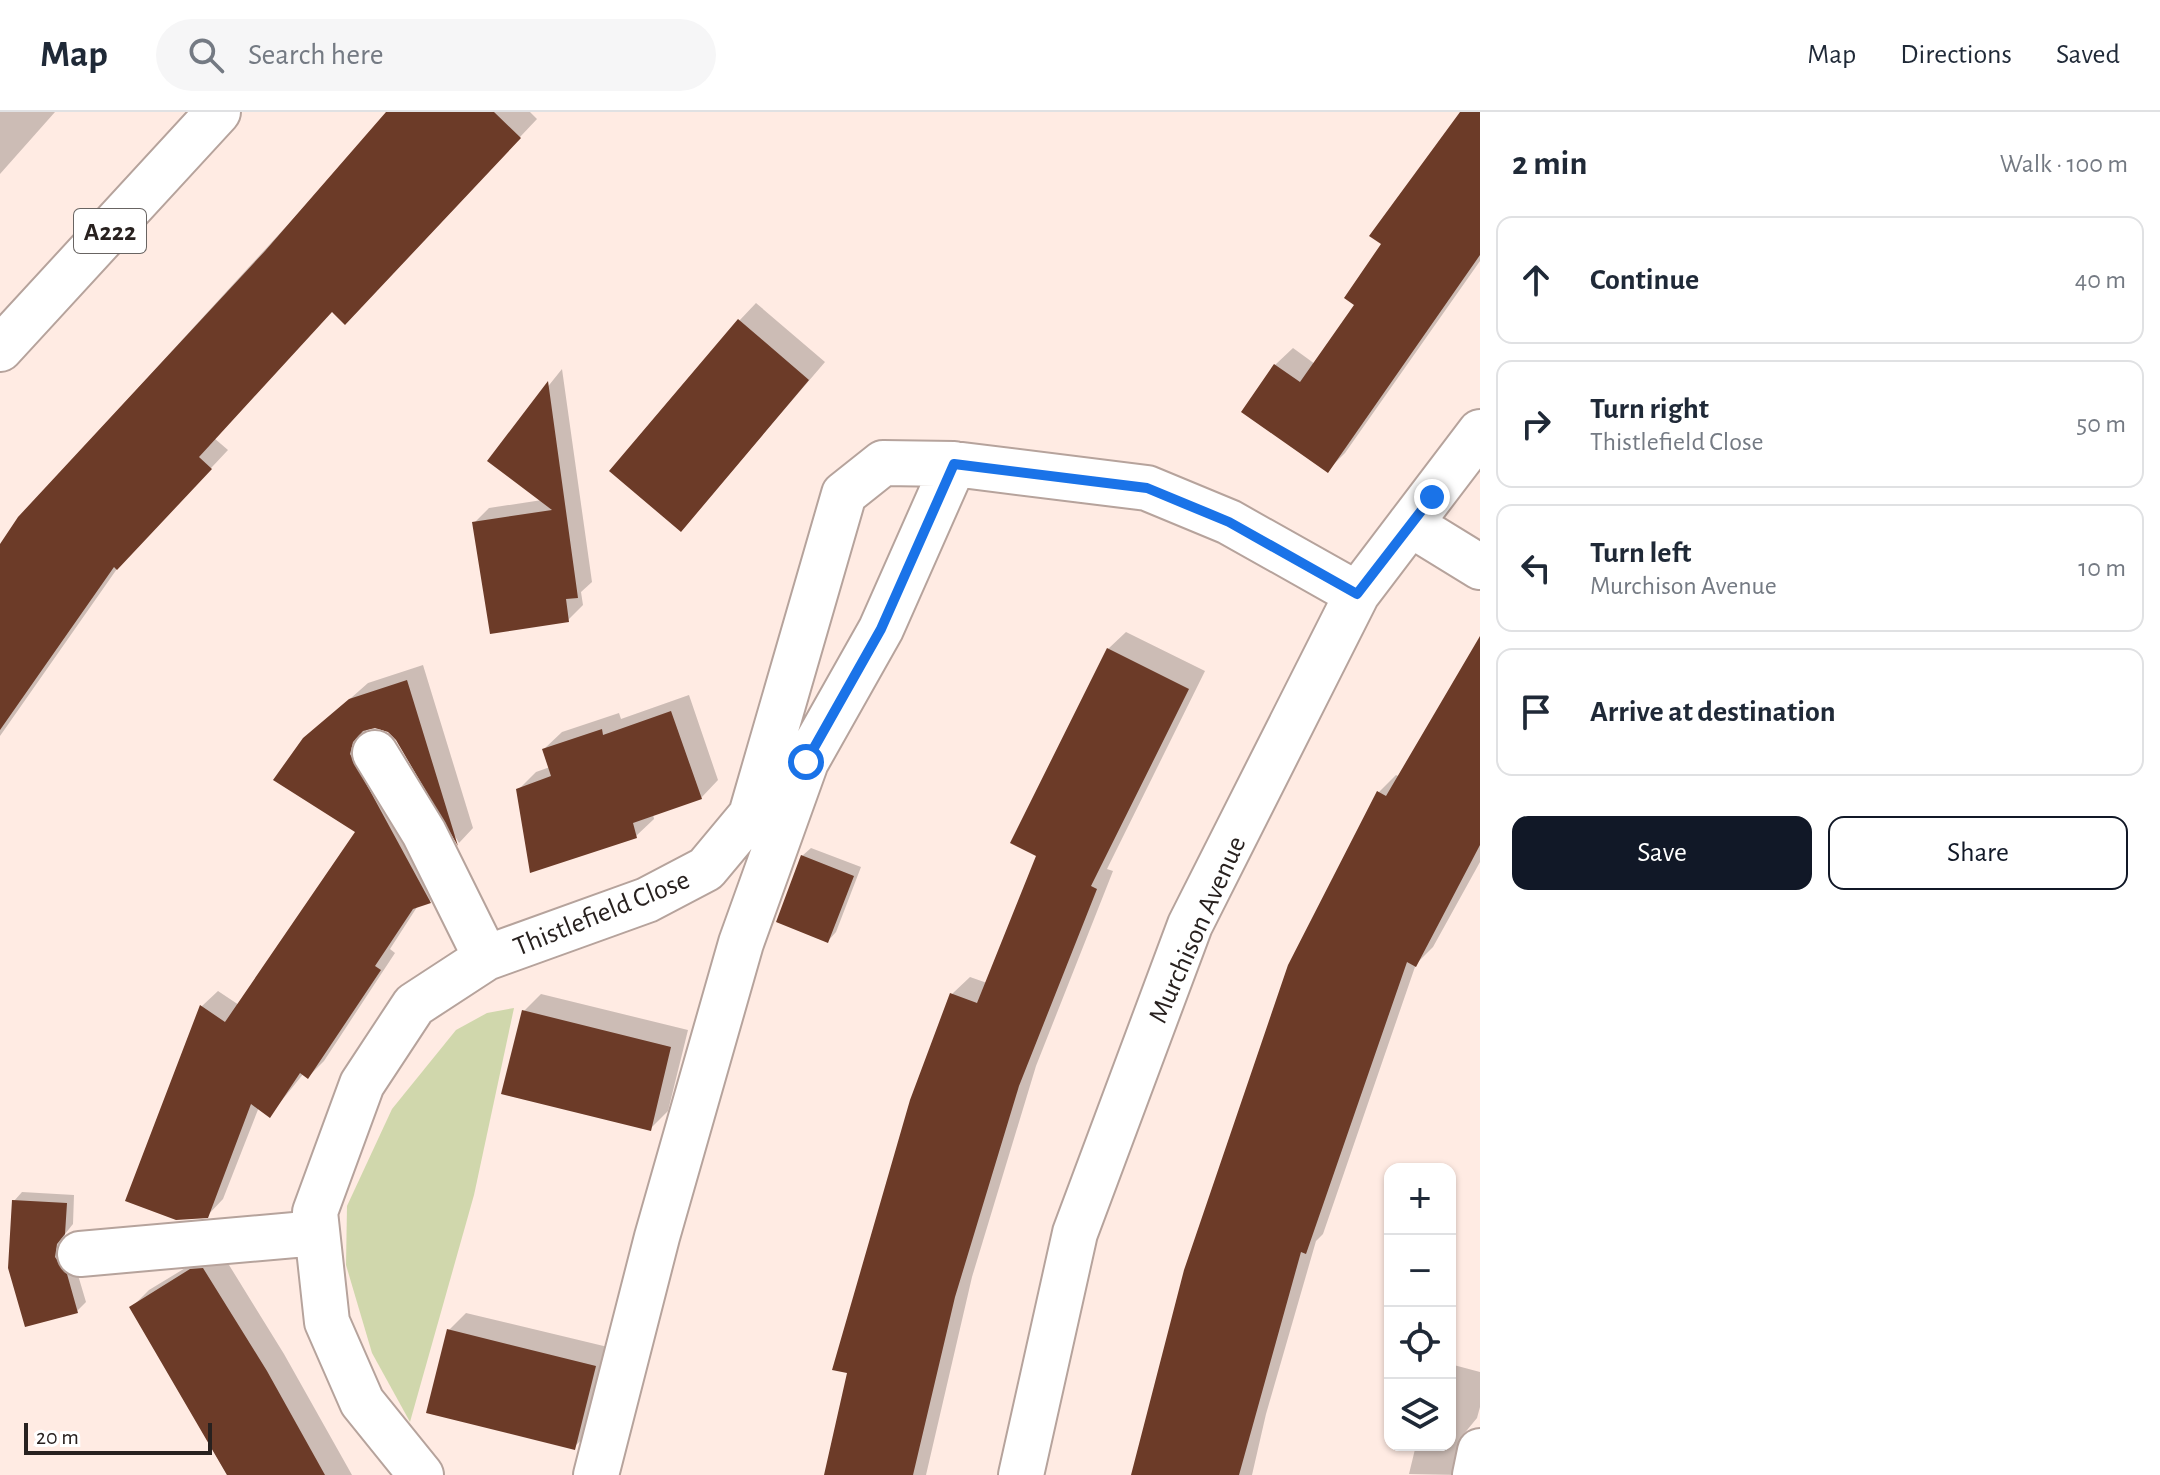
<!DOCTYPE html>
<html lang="en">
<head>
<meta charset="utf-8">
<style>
	body { margin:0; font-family:"Alegreya Sans",sans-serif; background:#f6f6f7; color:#1f2937 }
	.controls { position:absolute; right:24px; bottom:24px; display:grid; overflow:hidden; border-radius:16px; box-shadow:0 2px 6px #0004 }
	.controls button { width:72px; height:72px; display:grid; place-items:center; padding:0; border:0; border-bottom:2px solid #e0e1e3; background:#fff; color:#1f2937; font:40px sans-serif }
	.scale { position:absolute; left:24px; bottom:20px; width:188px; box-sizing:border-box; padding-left:8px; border:4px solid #28211f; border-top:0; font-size:22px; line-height:28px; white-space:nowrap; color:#28211f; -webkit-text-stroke:6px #fff; paint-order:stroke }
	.stop { position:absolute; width:24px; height:24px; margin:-18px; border:6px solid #1a73e8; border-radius:50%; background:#fff }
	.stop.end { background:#1a73e8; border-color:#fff; box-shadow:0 2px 8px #0008 }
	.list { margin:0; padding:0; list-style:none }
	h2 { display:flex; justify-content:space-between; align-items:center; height:104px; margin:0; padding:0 32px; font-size:34px }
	h2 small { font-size:26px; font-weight:400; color:#747a83 }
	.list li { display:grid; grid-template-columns:52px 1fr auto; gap:24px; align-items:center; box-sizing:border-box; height:128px; margin:0 16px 16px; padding:0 16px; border:2px solid #e0e1e3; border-radius:16px }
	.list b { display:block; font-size:30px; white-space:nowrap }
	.list p { margin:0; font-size:26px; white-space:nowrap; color:#747a83 }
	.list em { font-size:26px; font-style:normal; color:#747a83 }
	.actions { display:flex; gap:16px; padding:24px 32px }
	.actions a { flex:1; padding:18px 0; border:2px solid #111827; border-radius:16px; text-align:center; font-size:28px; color:#111827 }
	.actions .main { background:#111827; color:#fff }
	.icon { flex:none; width:44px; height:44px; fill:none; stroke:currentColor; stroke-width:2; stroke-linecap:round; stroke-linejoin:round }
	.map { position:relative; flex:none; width:1480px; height:1363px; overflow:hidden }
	header { display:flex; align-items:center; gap:48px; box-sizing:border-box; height:112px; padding:0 40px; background:#fff; border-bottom:2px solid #e0e1e3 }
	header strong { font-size:38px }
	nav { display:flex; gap:44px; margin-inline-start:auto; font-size:28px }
	.search { width:560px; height:72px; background:#f6f6f7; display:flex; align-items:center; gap:20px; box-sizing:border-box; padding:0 28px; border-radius:44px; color:#747a83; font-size:30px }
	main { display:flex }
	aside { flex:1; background:#fff }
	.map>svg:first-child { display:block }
	.green { fill:#d0d7ac }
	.shadow { fill:#0003 }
	.building { fill:#6c3b28 }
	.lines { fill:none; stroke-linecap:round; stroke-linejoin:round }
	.minor-casing { stroke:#b6a39c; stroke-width:48 }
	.major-casing { stroke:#b6a39c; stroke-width:48 }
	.minor { stroke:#fff; stroke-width:44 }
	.major { stroke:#fff; stroke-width:44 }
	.route { stroke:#1a73e8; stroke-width:10 }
	.labels { text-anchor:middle; stroke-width:8; stroke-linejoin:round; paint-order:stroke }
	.shield { fill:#fff; stroke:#686462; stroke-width:2 }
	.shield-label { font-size:26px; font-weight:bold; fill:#28211f }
	.street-label { font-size:28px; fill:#28211f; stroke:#fff }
</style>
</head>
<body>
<header>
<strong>Map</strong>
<div class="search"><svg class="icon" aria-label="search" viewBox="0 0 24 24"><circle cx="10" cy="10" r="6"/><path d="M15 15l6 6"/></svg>Search here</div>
<nav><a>Map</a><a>Directions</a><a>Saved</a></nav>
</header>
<main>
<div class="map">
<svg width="1480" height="1363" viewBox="0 0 1480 1363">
	<rect width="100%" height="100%" fill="#ffebe3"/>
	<path class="green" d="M 514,896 L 474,1083 L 410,1310 L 372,1241 L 346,1153 L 347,1094 L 392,997 L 456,918 L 487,901 Z"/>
	<path class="shadow" d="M 0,0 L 55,0 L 0,62 Z
		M 391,0 L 530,0 L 537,7 L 362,193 L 332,198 L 214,326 L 228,338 L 119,454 L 0,624 L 0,435 L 19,406 Z
		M 1463,0 L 1480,0 L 1480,149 L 1345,341 L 1328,358 L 1275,253 L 1293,236 L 1315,252 L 1356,193 L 1383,132 Z
		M 756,191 L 825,250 L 681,418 L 739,209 Z
		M 562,257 L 592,470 L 581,480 L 583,493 L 568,508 L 475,410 L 489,396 L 542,388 L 489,348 Z
		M 1126,520 L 1205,559 L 1107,757 L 1113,759 L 1036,954 L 972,1165 L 926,1363 L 826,1363 L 952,882 L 970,865 L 987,871 L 1038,743 L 1108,537 Z
		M 1480,528 L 1480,750 L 1433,835 L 1416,852 L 1323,1122 L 1316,1129 L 1266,1302 L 1252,1363 L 1133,1363 L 1379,680 L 1396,663 L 1400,665 Z
		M 423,553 L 473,716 L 459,731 L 397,626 L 387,617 L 367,616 L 365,624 L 446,773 L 430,789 L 419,792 L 390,837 L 395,841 L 324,949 L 308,965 L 304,961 L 270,1003 L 259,995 L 223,1087 L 207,1104 L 202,894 L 218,879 L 239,893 L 357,719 L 309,623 L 368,571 Z
		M 689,583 L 718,668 L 701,686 L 653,702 L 654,707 L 636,724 L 518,678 L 536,660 L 550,655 L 544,637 L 562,620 L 619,601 L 621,607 Z
		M 811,736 L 861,755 L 836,820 L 828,829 L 802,744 Z
		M 541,882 L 688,918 L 668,999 L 650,1017 L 524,899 Z
		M 22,1080 L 74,1083 L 73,1112 L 65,1122 L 63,1136 L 75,1153 L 86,1190 L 77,1199 L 14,1089 Z
		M 221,1140 L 284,1242 L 352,1363 L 227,1363 L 132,1195 L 149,1178 L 210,1141 Z
		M 466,1201 L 612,1236 L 592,1318 L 574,1335 L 449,1218 Z
		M 1450,1252 L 1480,1260 L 1480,1295 L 1477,1306 L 1463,1323 L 1458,1349 L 1461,1363 L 1409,1362 L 1416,1333 L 1450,1333 Z"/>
	<path class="building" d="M 386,0 L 494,0 L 521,26 L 345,213 L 332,200 L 199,345 L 212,357 L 117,458 L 114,455 L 0,618 L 0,432 L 18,405 L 265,139 Z
		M 1460,0 L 1480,0 L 1480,143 L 1328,361 L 1241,300 L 1274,252 L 1300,270 L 1354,193 L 1344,186 L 1381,132 L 1369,124 Z
		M 738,207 L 809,268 L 681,420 L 609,359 Z
		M 548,269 L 578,486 L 566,487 L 569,510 L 490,522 L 472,410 L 552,398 L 487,349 Z
		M 1480,524 L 1480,733 L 1416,855 L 1407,850 L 1306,1142 L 1301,1140 L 1239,1363 L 1131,1363 L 1184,1158 L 1288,853 L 1377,679 L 1386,684 Z
		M 1107,536 L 1189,577 L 1091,774 L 1097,777 L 1019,974 L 955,1185 L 913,1363 L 824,1363 L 847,1261 L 832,1258 L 910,988 L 950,881 L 977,891 L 1036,744 L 1010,731 Z
		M 407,568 L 458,734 L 396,628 L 388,620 L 375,616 L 363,619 L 353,630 L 350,642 L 431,791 L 413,797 L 375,854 L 381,858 L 308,967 L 300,961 L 270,1006 L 251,992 L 208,1106 L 176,1108 L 125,1089 L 200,893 L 225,910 L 355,720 L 273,668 L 303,626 L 349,587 Z
		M 671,599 L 702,687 L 633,711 L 637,726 L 530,761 L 516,677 L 551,664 L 542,637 L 602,617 L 603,623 Z
		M 801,743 L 854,764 L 828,831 L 776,810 Z
		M 522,898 L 671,935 L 651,1019 L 501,982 Z
		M 12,1088 L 67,1091 L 65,1122 L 57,1132 L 55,1145 L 67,1162 L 78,1201 L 25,1215 L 8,1156 Z
		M 203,1156 L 267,1259 L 325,1363 L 227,1363 L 129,1195 L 190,1157 Z
		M 447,1217 L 596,1254 L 575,1338 L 426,1301 Z"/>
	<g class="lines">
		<g class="minor-casing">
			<path id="minor" d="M 1410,412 L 1480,455
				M 375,641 L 424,721 L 486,846
				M 80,1142 L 317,1121
				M 421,1363 L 362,1290 L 327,1210 L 315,1100 L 362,972 L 414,893 L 486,846 L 647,788 L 706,757 L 751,703 L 844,382 L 883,351 L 954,352 L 1147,376 L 1229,410 L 1357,482
				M 596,1363 L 657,1125 L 741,831 L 806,650 L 881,517 L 954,352
				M 1021,1363 L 1075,1121 L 1190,813 L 1357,482 L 1480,320
				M 1475,1363 L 1480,1339"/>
		</g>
		<g class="major-casing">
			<path id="major" d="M 0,237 L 218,0"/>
		</g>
		<use href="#minor" class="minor"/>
		<use href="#major" class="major"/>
	</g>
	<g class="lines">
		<path class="route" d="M 806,650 L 881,517 L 954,352 L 1147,376 L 1229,410 L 1357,482 L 1432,385"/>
	</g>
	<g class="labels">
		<rect class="shield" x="74" y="97" width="72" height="44" rx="6"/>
		<g class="shield-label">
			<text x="110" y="128">A222</text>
		</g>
		<g class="street-label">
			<text transform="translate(601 800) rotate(-22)" y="10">Thistlefield Close</text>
			<text transform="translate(1196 817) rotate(-66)" y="10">Murchison Avenue</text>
		</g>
	</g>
</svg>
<div class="controls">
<button>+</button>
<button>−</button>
<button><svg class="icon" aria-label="locate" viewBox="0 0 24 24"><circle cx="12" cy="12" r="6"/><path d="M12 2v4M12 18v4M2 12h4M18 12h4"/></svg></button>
<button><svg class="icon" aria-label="layers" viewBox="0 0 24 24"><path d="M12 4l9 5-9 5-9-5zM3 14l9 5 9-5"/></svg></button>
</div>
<div class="scale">20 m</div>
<div class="stop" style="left:806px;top:650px"></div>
<div class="stop end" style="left:1432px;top:385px"></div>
</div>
<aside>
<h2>2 min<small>Walk · 100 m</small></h2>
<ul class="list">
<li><svg class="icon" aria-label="ahead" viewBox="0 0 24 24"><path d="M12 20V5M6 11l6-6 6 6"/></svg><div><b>Continue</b></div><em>40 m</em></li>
<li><svg class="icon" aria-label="right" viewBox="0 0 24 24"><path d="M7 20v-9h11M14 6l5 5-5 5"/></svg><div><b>Turn right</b><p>Thistlefield Close</p></div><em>50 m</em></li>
<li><svg class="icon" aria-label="left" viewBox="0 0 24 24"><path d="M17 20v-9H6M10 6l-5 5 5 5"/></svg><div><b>Turn left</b><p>Murchison Avenue</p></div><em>10 m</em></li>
<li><svg class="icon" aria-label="arrive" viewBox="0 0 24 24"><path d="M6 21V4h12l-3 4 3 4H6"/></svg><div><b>Arrive at destination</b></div></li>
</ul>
<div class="actions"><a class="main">Save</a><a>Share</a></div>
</aside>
</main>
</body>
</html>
